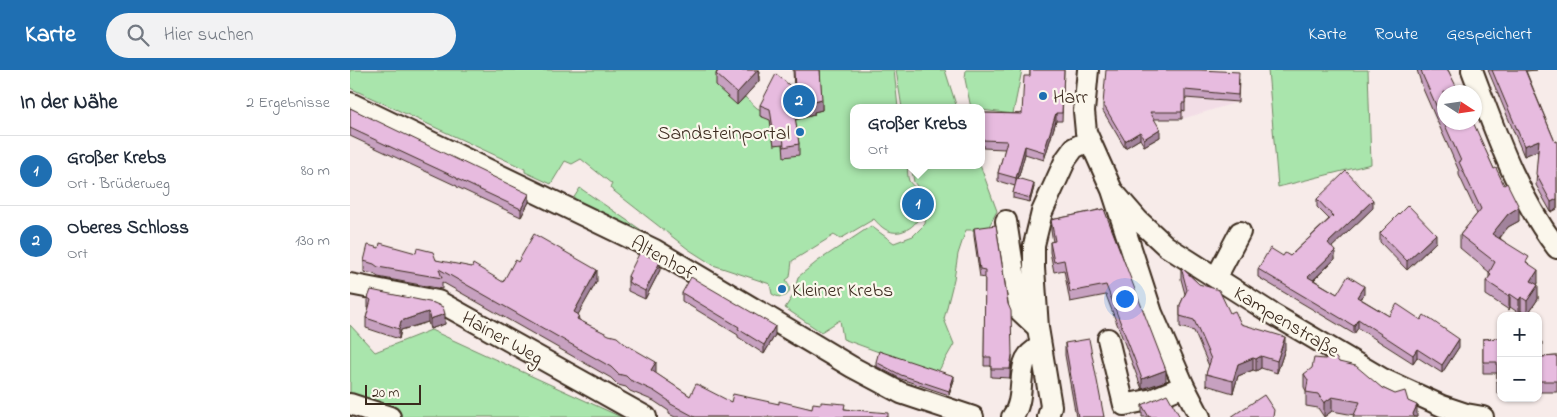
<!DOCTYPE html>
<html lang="de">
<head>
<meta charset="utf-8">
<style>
	body { margin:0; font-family:"Indie Flower",sans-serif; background:#f2f2f3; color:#1f2937 }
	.controls { position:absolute; right:15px; bottom:15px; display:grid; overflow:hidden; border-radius:10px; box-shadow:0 1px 4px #0004 }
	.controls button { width:45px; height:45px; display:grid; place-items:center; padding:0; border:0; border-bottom:1px solid #e0e1e3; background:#fff; color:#1f2937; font:25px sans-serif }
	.compass { position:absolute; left:1087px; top:15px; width:45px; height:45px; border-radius:50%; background:#fff; box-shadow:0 1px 4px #0004; rotate:102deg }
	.scale { position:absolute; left:15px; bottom:12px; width:56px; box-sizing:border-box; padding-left:5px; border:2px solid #3b2a1e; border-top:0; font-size:14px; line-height:18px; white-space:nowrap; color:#3b2a1e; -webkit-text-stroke:4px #fbf7ec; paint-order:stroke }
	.you { position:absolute; left:774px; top:228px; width:18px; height:18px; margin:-12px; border:4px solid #fff; border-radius:50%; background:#1a73e8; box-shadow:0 0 0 8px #1a73e833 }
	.badge { display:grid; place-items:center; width:32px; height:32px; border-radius:50%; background:#1f6fb2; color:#fff; font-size:16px; font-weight:700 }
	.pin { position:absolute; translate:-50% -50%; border:2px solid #fff; box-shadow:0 1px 5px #0006 }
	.popup { position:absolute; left:500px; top:34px; width:135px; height:65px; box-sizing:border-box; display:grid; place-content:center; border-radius:10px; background:#fff; filter:drop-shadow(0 1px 4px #0005); font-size:16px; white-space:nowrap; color:#747a83 }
	.popup b { font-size:19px; color:#1f2937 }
	.popup::after { content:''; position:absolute; left:50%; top:100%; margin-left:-10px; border:10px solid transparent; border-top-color:#fff }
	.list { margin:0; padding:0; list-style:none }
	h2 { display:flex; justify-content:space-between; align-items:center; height:65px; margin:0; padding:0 20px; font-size:21px }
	h2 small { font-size:16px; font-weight:400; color:#747a83 }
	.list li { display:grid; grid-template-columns:32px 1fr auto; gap:15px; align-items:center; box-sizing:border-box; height:70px; padding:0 20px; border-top:1px solid #e0e1e3 }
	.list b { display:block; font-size:19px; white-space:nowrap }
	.list p { margin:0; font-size:16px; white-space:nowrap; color:#747a83 }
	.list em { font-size:16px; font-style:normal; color:#747a83 }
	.icon { flex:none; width:28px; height:28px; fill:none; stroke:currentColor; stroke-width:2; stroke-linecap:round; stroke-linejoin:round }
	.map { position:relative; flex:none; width:1207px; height:347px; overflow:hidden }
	header { display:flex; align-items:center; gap:30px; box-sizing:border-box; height:70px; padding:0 25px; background:#1f6fb2; color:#fff }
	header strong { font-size:24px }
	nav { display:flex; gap:28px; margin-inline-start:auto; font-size:18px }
	.search { width:350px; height:45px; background:#f2f2f3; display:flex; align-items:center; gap:12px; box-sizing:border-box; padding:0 18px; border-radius:28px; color:#747a83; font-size:19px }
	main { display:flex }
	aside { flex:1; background:#fff }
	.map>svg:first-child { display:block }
	.built { fill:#f2dde6 }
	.green { fill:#a9e5ac; stroke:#728865 }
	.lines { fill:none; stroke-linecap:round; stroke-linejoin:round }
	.minor-casing { stroke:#3b2a1e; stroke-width:24 }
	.minor { stroke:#fbf7ec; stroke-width:20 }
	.wall { fill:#c7a1c0; stroke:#3b2a1e }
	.shaded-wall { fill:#a2839c; stroke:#3b2a1e }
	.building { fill:#e7bbdf; stroke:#3b2a1e }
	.poi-dot { fill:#1f6fb2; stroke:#fbf7ec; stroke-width:2 }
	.labels { text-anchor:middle; stroke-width:4.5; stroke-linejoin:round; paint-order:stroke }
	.poi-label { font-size:20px; fill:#3b2a1e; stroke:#fbf7ec; text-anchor:start }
	.street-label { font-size:20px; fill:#3b2a1e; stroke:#fbf7ec }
</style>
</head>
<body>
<header>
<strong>Karte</strong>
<div class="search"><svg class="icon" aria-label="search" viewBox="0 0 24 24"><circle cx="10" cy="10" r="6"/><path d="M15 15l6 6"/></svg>Hier suchen</div>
<nav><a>Karte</a><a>Route</a><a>Gespeichert</a></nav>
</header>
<main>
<aside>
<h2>In der Nähe<small>2 Ergebnisse</small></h2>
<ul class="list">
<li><span class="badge">1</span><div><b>Großer Krebs</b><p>Ort · Brüderweg</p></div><em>80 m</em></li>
<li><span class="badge">2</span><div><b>Oberes Schloss</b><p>Ort</p></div><em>130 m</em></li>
</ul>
</aside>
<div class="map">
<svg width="1207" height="347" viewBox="0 0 1207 347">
	<rect width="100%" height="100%" fill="#f7ebe9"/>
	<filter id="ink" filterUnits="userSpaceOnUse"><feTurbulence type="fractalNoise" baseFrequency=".02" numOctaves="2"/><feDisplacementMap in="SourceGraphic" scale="10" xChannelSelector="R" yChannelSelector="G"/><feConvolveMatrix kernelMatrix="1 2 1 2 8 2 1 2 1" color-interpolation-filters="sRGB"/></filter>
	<g filter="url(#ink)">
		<path class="built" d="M 836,6 L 889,9 L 888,32 L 832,49 L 815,49 L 815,41 L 835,28 Z"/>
		<path class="green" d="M 0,0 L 365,0 L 373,7 L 387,35 L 395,27 L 407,38 L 413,41 L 410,46 L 426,48 L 421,54 L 424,75 L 433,74 L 435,87 L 445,50 L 464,45 L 470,0 L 544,0 L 548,38 L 504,38 L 504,95 L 557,95 C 558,100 557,106 559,111 C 561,115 567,118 569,122 C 578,138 568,158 550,162 C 538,164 531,157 524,149 L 490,169 L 484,165 L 442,191 L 440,207 L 436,210 C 445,222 435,232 422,224 L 420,214 L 363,195 L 338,179 L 260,118 L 262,114 L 231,89 L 222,94 L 215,91 L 201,114 L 175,102 L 175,99 L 0,18 Z
			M 546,0 L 595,0 L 607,38 L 552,38 Z
			M 616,0 L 672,0 L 663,44 L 632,40 L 632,38 L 621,38 L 615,9 Z
			M 918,0 L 1018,0 L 1021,94 L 928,117 Z
			M 561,95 L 630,95 L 647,141 L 637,160 L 616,160 L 608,184 L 604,209 L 594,249 L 604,274 L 588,302 L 581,301 L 493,269 L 490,250 L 471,262 L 435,238 L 444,224 L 448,207 L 468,191 L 521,156 L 544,173 L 563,166 L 575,154 L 577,136 L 570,120 L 564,112 Z
			M 230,118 L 297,164 L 223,129 Z
			M 0,255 L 25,282 L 81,260 L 271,347 L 0,347 Z"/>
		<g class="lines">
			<g class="minor-casing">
				<path id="minor" d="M 738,0 L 734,41 L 736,62 L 762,120 L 802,243 L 834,316 L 850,347
					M 1122,0 C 1145,61 1167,126 1207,178
					M 0,33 L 305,180 L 502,297 L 551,323 L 623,347
					M 762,120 L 788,150 L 816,176 L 921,243 L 1033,309 L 1092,336 L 1116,344 L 1133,347
					M 656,151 L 670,241 L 688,258
					M 866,208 L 890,162
					M 0,214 L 88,231 L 296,347
					M 758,269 L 774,335 L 803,329 L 834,316
					M 0,334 L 40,347
					M 662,347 C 675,331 668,305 676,289 C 679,283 686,279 691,276
					M 698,347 L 701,336 L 688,258 L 684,198 L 684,175 L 692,142 L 716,89 L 724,78 L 732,74 L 740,72"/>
			</g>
			<use href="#minor" class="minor"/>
		</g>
		<path class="wall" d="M 366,0 L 409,0 L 409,11 L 387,35 L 366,16 L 366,4 L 367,2 Z
			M 443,0 L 470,0 L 472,40 L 464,42 L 464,45 L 445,49 L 449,74 L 449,85 L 434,87 L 433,74 L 424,75 L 420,50 L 410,46 L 410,35 L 444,20 Z
			M 680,0 L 714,0 L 712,51 L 706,51 L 694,90 L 675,84 L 668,109 L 684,117 L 680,132 L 663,128 L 663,123 L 665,116 L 648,111 L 648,103 L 655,79 L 633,78 L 633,75 L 632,75 L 632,43 L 672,44 L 680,6 Z
			M 1067,0 L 1098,0 L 1144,99 L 1169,151 L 1158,157 L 1150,168 L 1179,194 L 1188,213 L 1187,215 L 1188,229 L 1177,245 L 1171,241 L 1169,243 L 1160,237 L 1159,240 L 1136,225 L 1136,211 L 1139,208 L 1139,202 L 1110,178 L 1110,165 L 1127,144 L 1109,105 L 1109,101 L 1073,19 Z
			M 1138,0 L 1187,0 L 1176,1 L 1205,72 L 1207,71 L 1207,139 L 1201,142 L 1186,115 L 1188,80 L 1174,86 Z
			M 889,9 L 888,32 L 835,28 L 835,41 L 832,40 L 832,49 L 804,49 L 810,67 L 794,76 L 790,69 L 775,78 L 753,41 L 753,34 Z
			M 0,38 L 179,132 L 171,147 L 107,117 L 107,116 L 0,66 Z
			M 967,129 L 1023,138 L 982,177 L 985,189 L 964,210 L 987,224 L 1014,224 L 1011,229 L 1039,246 L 1109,277 L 1092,303 L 1067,287 L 1063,293 L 1008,258 L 1004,264 L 908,207 L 908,199 L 933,186 L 940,186 L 979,149 L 967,137 Z
			M 754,139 L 816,311 L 792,319 L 756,225 L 720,232 L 714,200 L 704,202 L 700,182 L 700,172 L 703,172 L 701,160 L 701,150 Z
			M 624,158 L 662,293 L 660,308 L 641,307 L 641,296 L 634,296 L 635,208 L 630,207 L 624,166 Z
			M 1030,163 L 1086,172 L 1057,200 L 1030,172 Z
			M 29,178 L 86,190 L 153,212 L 168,192 L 247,211 L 228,244 L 229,250 L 275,274 L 305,303 L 340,326 L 381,332 L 429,334 L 462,339 L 495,339 L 538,347 L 325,347 L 319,344 L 319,341 L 304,331 L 280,321 L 276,317 L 268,315 L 261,308 L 92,212 L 92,219 L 28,207 L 24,204 L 14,202 L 14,191 Z
			M 831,197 L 891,254 L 935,279 L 927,303 L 911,298 L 906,301 L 903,300 L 888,306 L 883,323 L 856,315 L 856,304 L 859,296 L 844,261 L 830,257 L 830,235 L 835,224 L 831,209 Z
			M 310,200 L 295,229 L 278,221 L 278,206 Z
			M 332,223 L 425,265 L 414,284 L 388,267 L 388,265 L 332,231 Z
			M 18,228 L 84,233 L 95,254 L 80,259 L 78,252 L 51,260 L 49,269 L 16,258 L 16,248 L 19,238 L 18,238 Z
			M 1151,268 L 1151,323 L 1147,323 L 1147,303 L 1133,303 L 1133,269 Z
			M 1188,272 L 1192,287 L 1207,286 L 1207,322 L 1188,322 Z
			M 715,273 L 754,347 L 726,347 L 715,285 Z
			M 526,292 L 604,310 L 599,325 L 551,309 L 526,296 Z
			M 989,292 L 1032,318 L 1058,331 L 1067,347 L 1004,345 L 982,341 L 974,347 L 968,338 L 956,336 L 956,321 L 954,317 L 954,304 Z
			M 792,335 L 830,347 L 792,347 Z"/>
		<path class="shaded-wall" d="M 408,0 L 409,11 L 387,35 L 387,23 Z
			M 472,29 L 472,40 L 464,42 L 464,45 L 444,50 L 444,39 L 464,31 Z
			M 706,43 L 706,51 L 694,90 L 694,82 Z
			M 810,59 L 810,67 L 794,76 L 794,69 Z
			M 790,62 L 790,69 L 775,78 L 775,71 Z
			M 1189,70 L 1189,80 L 1174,86 L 1174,76 Z
			M 675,76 L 675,84 L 666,116 L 666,108 Z
			M 684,113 L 684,117 L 680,132 L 680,128 Z
			M 179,124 L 179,132 L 171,147 L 171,139 Z
			M 1207,129 L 1207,139 L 1201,142 L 1201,132 Z
			M 1023,130 L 1023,138 L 978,181 L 978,173 Z
			M 1169,137 L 1169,151 L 1158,157 L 1142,177 L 1142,164 L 1158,144 Z
			M 1086,164 L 1086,172 L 1057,200 L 1057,191 Z
			M 985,181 L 985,189 L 958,215 L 958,207 Z
			M 310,192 L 310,200 L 295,229 L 295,221 Z
			M 247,200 L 247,211 L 224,252 L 224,242 Z
			M 1188,200 L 1188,213 L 1181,225 L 1181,211 Z
			M 1188,215 L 1188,229 L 1177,245 L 1177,231 Z
			M 1014,216 L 1014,224 L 1007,235 L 1007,227 Z
			M 1160,224 L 1160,237 L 1159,240 L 1159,226 Z
			M 1171,227 L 1171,241 L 1169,243 L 1169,230 Z
			M 78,242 L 78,252 L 51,260 L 49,269 L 49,259 L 51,251 Z
			M 95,244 L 95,254 L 80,259 L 80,249 Z
			M 1008,249 L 1008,258 L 1004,264 L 1004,256 Z
			M 425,256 L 425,265 L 414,284 L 414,275 Z
			M 935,267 L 935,279 L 927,303 L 927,291 Z
			M 1109,269 L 1109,277 L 1092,303 L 1092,295 Z
			M 1067,279 L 1067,287 L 1063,293 L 1063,285 Z
			M 662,285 L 662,293 L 660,308 L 660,299 Z
			M 911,286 L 911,298 L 906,301 L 906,289 Z
			M 903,288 L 903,300 L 888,306 L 883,323 L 883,311 L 888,294 Z
			M 306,292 L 306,303 L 301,311 L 301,300 Z
			M 816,300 L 816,311 L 792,319 L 792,309 Z
			M 604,306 L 604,310 L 599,325 L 599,321 Z
			M 982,327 L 982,341 L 974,347 L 974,333 Z
			M 1067,335 L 1067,347 L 1063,347 L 1063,344 Z"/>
		<path class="building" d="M 369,0 L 408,0 L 387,23 L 366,4 Z
			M 444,0 L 470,0 L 472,29 L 464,31 L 464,35 L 444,39 L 449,74 L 434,77 L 433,63 L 424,65 L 420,39 L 410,35 L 426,4 L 445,20 Z
			M 680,0 L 714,0 L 712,43 L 706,43 L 694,82 L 675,76 L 666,108 L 648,103 L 657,71 L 633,70 L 633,67 L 632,67 L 632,43 L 672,44 L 674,6 L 680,6 Z
			M 756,0 L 850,0 L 889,2 L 888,25 L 835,20 L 835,33 L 832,33 L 832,42 L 800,42 L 810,59 L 794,69 L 790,62 L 775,71 L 753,34 Z
			M 1071,0 L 1098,0 L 1109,22 L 1094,22 L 1094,52 L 1123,52 L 1144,99 L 1146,98 L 1154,115 L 1157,113 L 1169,137 L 1158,144 L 1142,164 L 1179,187 L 1176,192 L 1188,200 L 1181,211 L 1188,215 L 1177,231 L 1171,227 L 1169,230 L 1160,224 L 1159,226 L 1136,211 L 1141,205 L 1139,203 L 1145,192 L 1110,165 L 1131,139 L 1109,92 L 1111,91 L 1073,6 Z
			M 1142,0 L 1175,0 L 1205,72 L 1207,71 L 1207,129 L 1201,132 L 1186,104 L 1189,70 L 1174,76 Z
			M 0,38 L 179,124 L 171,139 L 107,109 L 107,108 L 0,58 Z
			M 996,101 L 1023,130 L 978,173 L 985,181 L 958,207 L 987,224 L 998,206 L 1014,216 L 1007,227 L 1039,246 L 1047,234 L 1071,250 L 1074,245 L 1109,269 L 1092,295 L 1067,279 L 1063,285 L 1008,249 L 1004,256 L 908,199 L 920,178 L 933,186 L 935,183 L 940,186 L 983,146 L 967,129 Z
			M 667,108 L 684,113 L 680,128 L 663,123 Z
			M 1058,135 L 1086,164 L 1057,191 L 1030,163 Z
			M 754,139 L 816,300 L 792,309 L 756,215 L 720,222 L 714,190 L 704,192 L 700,172 L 705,171 L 701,150 Z
			M 646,155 L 658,234 L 661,241 L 662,285 L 660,299 L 641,299 L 641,287 L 634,287 L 635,200 L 630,199 L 624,158 Z
			M 184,164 L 247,200 L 224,242 L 229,245 L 227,249 L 259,265 L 267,267 L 275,274 L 306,292 L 301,300 L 340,326 L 346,314 L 381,332 L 383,324 L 429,334 L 429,331 L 462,339 L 463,333 L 471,334 L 471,332 L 495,334 L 494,339 L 538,343 L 538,347 L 345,347 L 319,333 L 319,331 L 304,321 L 280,310 L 276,306 L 268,304 L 261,297 L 89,199 L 92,208 L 28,197 L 24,194 L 14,191 L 18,175 L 29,178 L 30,173 L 66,183 L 67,178 L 83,182 L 86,190 L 122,197 L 123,194 L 153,212 L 165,190 L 168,192 Z
			M 290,182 L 310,192 L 295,221 L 278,212 L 280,208 L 278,206 Z
			M 831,197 L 849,214 L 869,220 L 880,243 L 885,241 L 891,254 L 935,267 L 927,291 L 911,286 L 906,289 L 903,288 L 888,294 L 883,311 L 856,304 L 861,289 L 844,250 L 830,246 L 830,235 L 837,220 Z
			M 341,207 L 425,256 L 414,275 L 388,259 L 389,257 L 332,223 Z
			M 21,220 L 84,233 L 93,237 L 95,244 L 80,249 L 78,242 L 51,251 L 49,259 L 16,248 L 21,230 L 18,228 Z
			M 1151,268 L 1151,312 L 1147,312 L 1147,292 L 1133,292 L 1133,269 Z
			M 739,269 L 754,347 L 728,347 L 715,273 Z
			M 1188,272 L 1192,272 L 1192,287 L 1207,286 L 1207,311 L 1188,311 Z
			M 529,281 L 604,306 L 599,321 L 551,305 L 526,292 Z
			M 983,284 L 989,292 L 1006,296 L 1032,318 L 1045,324 L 1055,321 L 1058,331 L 1067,335 L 1063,344 L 1064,347 L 1003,347 L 1010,332 L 982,327 L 974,333 L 968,324 L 956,322 L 958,310 L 954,304 L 962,298 L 964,288 L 975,289 Z
			M 817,324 L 830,347 L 799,347 L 792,335 Z
			M 914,325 L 924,340 L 923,347 L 881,347 Z"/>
	</g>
	<g class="poi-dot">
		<circle cx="693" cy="26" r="5"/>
		<circle cx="450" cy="62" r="5"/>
		<circle cx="432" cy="219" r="5"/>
	</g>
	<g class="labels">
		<g class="poi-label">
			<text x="703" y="33">Harr</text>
			<text x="440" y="69" text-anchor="end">Sandsteinportal</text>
			<text x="442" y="226">Kleiner Krebs</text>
		</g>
		<g class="street-label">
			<text transform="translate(314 187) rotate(29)" y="7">Altenhof</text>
			<text transform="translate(937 251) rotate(31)" y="7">Kampenstraße</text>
			<text transform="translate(153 267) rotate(29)" y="7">Hainer Weg</text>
		</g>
	</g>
</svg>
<div class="controls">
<button>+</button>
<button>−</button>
</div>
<svg class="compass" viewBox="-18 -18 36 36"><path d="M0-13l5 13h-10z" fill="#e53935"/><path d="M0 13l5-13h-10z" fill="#747a83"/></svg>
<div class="scale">20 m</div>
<div class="you"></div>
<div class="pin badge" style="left:568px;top:134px">1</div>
<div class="popup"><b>Großer Krebs</b>Ort</div>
<div class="pin badge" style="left:449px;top:31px">2</div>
</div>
</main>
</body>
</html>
